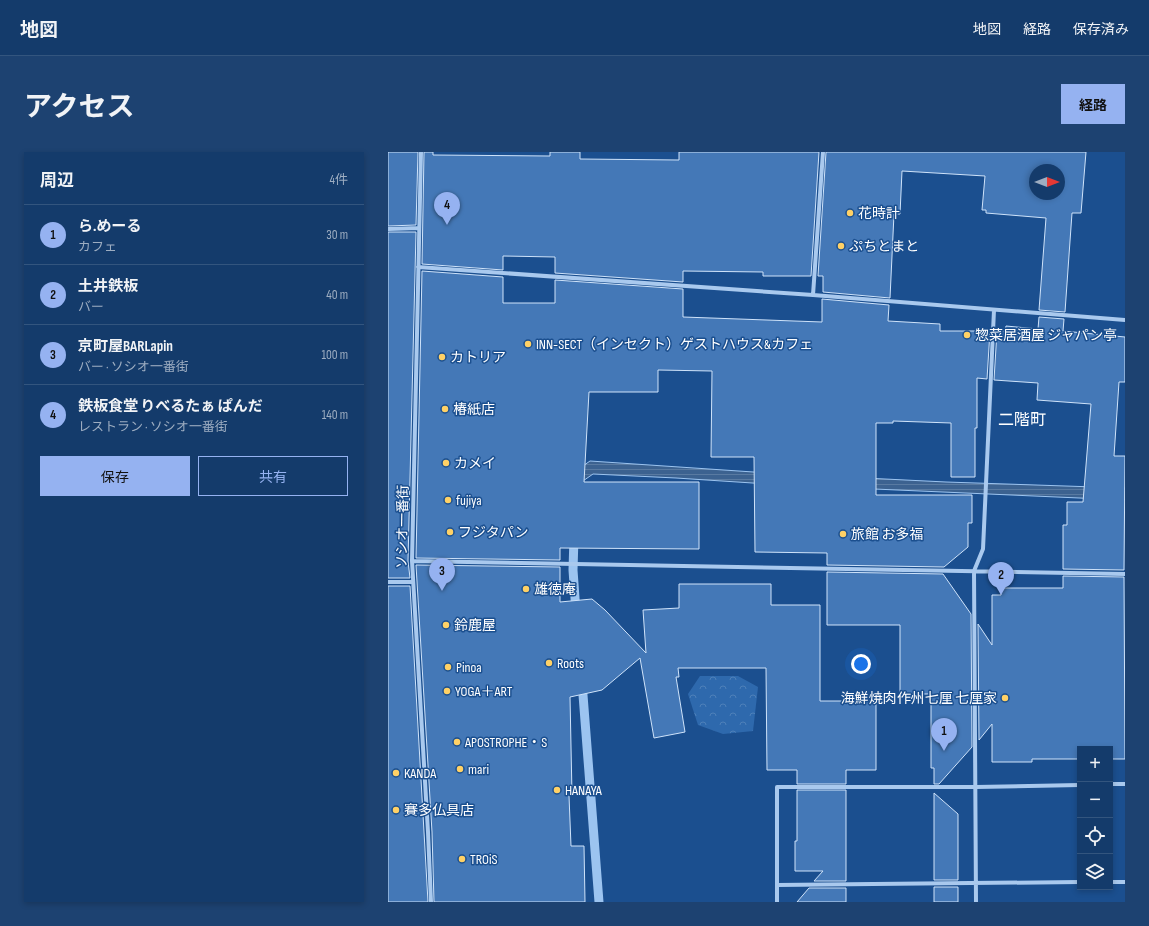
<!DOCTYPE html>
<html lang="ja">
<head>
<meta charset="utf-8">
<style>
	body { margin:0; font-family:"Sofia Sans Condensed","Noto Sans JP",sans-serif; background:#1d4271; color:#f1f3f6 }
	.controls { position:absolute; right:12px; bottom:12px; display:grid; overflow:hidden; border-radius:0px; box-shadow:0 2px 6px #0003 }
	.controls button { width:36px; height:36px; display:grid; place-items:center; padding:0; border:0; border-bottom:1px solid #33557e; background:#143b6b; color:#f1f3f6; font:20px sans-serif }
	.compass { position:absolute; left:641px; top:12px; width:36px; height:36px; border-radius:50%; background:#143b6b; box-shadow:0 2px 6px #0003; rotate:90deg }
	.you { position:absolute; left:473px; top:512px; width:14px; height:14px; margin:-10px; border:3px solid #fff; border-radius:50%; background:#1a73e8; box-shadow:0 0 0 6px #1a73e833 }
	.badge { display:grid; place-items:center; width:26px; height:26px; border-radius:50%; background:#95b2f1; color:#111; font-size:13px; font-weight:700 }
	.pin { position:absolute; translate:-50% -33px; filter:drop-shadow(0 1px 2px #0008) }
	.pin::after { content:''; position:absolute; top:21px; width:14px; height:12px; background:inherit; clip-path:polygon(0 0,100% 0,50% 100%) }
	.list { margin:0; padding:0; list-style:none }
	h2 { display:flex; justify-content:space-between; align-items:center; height:52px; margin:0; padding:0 16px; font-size:17px }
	h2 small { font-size:13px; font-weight:400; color:#9dadc1 }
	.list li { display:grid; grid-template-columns:26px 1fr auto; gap:12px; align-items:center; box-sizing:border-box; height:60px; padding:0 16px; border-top:1px solid #33557e }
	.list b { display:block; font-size:15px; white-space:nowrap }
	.list p { margin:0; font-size:13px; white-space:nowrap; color:#9dadc1 }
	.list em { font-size:13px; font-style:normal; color:#9dadc1 }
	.actions { display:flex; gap:8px; padding:12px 16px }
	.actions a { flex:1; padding:9px 0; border:1px solid #95b2f1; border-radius:0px; text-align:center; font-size:14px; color:#95b2f1 }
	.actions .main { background:#95b2f1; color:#111 }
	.icon { flex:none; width:22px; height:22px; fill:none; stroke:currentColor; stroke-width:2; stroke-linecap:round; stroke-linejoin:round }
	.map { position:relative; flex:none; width:737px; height:750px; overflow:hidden; border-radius:0px }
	header { display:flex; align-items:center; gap:24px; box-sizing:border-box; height:56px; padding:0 20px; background:#143b6b; border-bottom:1px solid #33557e }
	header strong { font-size:19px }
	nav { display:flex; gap:22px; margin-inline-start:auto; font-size:14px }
	.intro { display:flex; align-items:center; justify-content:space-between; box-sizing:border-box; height:96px; padding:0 24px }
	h1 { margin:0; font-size:28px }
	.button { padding:10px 18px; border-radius:0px; background:#95b2f1; color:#111; font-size:14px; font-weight:700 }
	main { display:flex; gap:24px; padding:0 24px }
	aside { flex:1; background:#143b6b; border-radius:0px; box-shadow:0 2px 6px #0003 }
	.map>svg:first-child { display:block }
	.forest { fill:url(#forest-crowns) }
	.water { fill:url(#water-rules); stroke:#9cc4f0 }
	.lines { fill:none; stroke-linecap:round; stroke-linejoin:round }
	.stream { stroke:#9cc4f0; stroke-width:9 }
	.building { fill:#4478b7; stroke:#cfe3fa; fill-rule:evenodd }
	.street { stroke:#a9c9ee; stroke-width:4 }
	.poi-dot { fill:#ffd166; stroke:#1b4f8f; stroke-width:1.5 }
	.labels { text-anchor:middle; stroke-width:3; stroke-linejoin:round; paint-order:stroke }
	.poi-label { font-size:14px; fill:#fff; stroke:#1b4f8f; text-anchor:start }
	.street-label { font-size:14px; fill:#fff; stroke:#1b4f8f }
	.quarter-label { font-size:16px; fill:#fff; stroke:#1b4f8f }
</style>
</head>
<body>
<header>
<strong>地図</strong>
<nav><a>地図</a><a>経路</a><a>保存済み</a></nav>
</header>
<div class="intro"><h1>アクセス</h1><a class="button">経路</a></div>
<main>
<aside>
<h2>周辺<small>4件</small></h2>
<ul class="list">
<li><span class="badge">1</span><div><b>ら.めーる</b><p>カフェ</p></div><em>30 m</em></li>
<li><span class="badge">2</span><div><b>土井鉄板</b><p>バー</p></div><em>40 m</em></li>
<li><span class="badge">3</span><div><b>京町屋BARLapin</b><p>バー · ソシオ一番街</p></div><em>100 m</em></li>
<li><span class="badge">4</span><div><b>鉄板食堂 りべるたぁ ぱんだ</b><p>レストラン · ソシオ一番街</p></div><em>140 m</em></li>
</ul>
<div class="actions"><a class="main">保存</a><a>共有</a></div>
</aside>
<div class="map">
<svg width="737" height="750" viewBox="0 0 737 750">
	<defs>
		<pattern id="forest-crowns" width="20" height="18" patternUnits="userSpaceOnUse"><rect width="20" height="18" fill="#2e69ad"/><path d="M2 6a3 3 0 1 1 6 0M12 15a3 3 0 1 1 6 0" fill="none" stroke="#4d80b9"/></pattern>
		<pattern id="water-rules" width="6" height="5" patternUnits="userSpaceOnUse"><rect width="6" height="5" fill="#3c6290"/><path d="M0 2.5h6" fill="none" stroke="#597aa1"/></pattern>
	</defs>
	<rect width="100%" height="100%" fill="#1b4f8f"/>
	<path class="forest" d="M 312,524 L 350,524 L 370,535 L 365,579 L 335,582 L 310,573 L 300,542 Z"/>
	<path class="water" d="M 202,309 L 395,322 L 558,330 L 737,336 L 737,348 L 395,333 L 288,326 L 205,322 L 192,331 L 185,321 Z"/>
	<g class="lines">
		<path class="stream" d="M 186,385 L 185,418 L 188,460
			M 194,530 L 211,750"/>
	</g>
	<path class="building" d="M 0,0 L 30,0 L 28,73 L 0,74 Z
		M 36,0 L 45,0 L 45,3 L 162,4 L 162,0 L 192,0 L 192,7 L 291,8 L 291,0 L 431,0 L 423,124 L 375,124 L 375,120 L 295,119 L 295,130 L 167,121 L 167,105 L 115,104 L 115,118 L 34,112 Z
		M 438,0 L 698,0 L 693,61 L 684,61 L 677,160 L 651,158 L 658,66 L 598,61 L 598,58 L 594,58 L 597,24 L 514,19 L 512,62 L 506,62 L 502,146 L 435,140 L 435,124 L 430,124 ZM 647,18 L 671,18 L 671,42 L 647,42 Z
		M 0,80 L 28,80 L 20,409 L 22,426 L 0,426 Z
		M 34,119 L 115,125 L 115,151 L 167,151 L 167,128 L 295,137 L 295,165 L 434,170 L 434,147 L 501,153 L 500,169 L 552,172 L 552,179 L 602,179 L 599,227 L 589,226 L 589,276 L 587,276 L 587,325 L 563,325 L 563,271 L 505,269 L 505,271 L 488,271 L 488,343 L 584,343 L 584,371 L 580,371 L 580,395 L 556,415 L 439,413 L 439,401 L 367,400 L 366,305 L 323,305 L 324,219 L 270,218 L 270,240 L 201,240 L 196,330 L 311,330 L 311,397 L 172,396 L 172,408 L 28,406 Z
		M 651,165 L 676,167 L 675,179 L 737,185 L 737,230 L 731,230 L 726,304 L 737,304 L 736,418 L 675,417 L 675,373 L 679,373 L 679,350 L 695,350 L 703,252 L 649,248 L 650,231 L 606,228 L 609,179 L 617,179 L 618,174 L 650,177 Z
		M 28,413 L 172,415 L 172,450 L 204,447 L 217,458 L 258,501 L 255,458 L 291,456 L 291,432 L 383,432 L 383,453 L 432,453 L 432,549 L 488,549 L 488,618 L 458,618 L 458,632 L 409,632 L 409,618 L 379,618 L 378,516 L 290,516 L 291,525 L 288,525 L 297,580 L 266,586 L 252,506 L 214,538 L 182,545 L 184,643 L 181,644 L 183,694 L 196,694 L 197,750 L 46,750 L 44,680 Z
		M 439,420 L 555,422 L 583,462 L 584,595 L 551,632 L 546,632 L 546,616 L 543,616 L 543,542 L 512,542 L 512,473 L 439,473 Z
		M 675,424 L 736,425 L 737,607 L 722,607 L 722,597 L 692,597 L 692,607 L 644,607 L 644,610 L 604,610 L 604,572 L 591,588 L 590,472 L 604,493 L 604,443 L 613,443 L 613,436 L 675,436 Z
		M 0,434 L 22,434 L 36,680 L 40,750 L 0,750 Z
		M 409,638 L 458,638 L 458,729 L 426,729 L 435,719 L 407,719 L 407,689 L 409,689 Z
		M 546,641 L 570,662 L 570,728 L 546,728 Z
		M 546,735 L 570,735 L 570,750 L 546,750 Z
		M 421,736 L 458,736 L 458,750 L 409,750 Z"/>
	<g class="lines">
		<path class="street" d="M 33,0 L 24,409 L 40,680 L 43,750
			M 0,77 L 31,76
			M 30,115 L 425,143 L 737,168
			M 425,143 L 435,0
			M 24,409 L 737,422
			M 0,430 L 24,430
			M 722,632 L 737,632
			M 722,730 L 737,730
			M 389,733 L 692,730
			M 389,750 L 389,635 L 588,635 L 692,633
			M 588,750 L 586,419 L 595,397 L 606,158"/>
	</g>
	<g class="poi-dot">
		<circle cx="462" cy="61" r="4"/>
		<circle cx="453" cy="94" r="4"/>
		<circle cx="579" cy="183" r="4"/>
		<circle cx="140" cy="192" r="4"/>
		<circle cx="54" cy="205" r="4"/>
		<circle cx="57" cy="257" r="4"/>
		<circle cx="58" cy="311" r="4"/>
		<circle cx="60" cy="348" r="4"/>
		<circle cx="62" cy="380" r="4"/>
		<circle cx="455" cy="382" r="4"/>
		<circle cx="138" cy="437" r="4"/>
		<circle cx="58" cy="473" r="4"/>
		<circle cx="161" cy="511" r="4"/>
		<circle cx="60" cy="515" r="4"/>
		<circle cx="59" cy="539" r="4"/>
		<circle cx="617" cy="546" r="4"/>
		<circle cx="69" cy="590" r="4"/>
		<circle cx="72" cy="617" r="4"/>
		<circle cx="8" cy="621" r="4"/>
		<circle cx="169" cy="638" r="4"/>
		<circle cx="8" cy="658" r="4"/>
		<circle cx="74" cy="707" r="4"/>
	</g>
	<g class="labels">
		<g class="poi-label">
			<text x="470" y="66">花時計</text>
			<text x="461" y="99">ぷちとまと</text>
			<text x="587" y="188">惣菜居酒屋 ジャパン亭</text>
			<text x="148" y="197">INN-SECT（インセクト）ゲストハウス&amp;カフェ</text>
			<text x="62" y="210">カトリア</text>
			<text x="65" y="262">椿紙店</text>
			<text x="66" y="316">カメイ</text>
			<text x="68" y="353">fujiya</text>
			<text x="70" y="385">フジタパン</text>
			<text x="463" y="387">旅館 お多福</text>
			<text x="146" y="442">雄徳庵</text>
			<text x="66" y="478">鈴鹿屋</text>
			<text x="169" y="516">Roots</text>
			<text x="68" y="520">Pinoa</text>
			<text x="67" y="544">YOGA＋ART</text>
			<text x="609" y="551" text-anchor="end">海鮮焼肉作州七厘 七厘家</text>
			<text x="77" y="595">APOSTROPHE・S</text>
			<text x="80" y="622">mari</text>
			<text x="16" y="626">KANDA</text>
			<text x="177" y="643">HANAYA</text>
			<text x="16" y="663">賽多仏具店</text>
			<text x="82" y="712">TROiS</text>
		</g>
		<g class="street-label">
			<text transform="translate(14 375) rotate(-89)" y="5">ソシオ一番街</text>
		</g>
		<g class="quarter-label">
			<text x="634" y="273">二階町</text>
		</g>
	</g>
</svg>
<div class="controls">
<button>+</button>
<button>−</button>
<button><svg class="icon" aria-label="locate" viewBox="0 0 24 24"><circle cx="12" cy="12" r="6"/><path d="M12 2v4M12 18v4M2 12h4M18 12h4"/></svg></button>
<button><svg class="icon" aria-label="layers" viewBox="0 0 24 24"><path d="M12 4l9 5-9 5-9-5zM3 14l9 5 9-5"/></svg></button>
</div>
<svg class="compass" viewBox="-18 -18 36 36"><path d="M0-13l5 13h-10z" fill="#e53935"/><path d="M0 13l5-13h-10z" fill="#9dadc1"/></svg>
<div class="you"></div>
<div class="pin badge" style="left:556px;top:599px">1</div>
<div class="pin badge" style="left:613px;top:443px">2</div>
<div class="pin badge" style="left:54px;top:439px">3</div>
<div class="pin badge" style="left:59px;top:73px">4</div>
</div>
</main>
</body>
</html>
